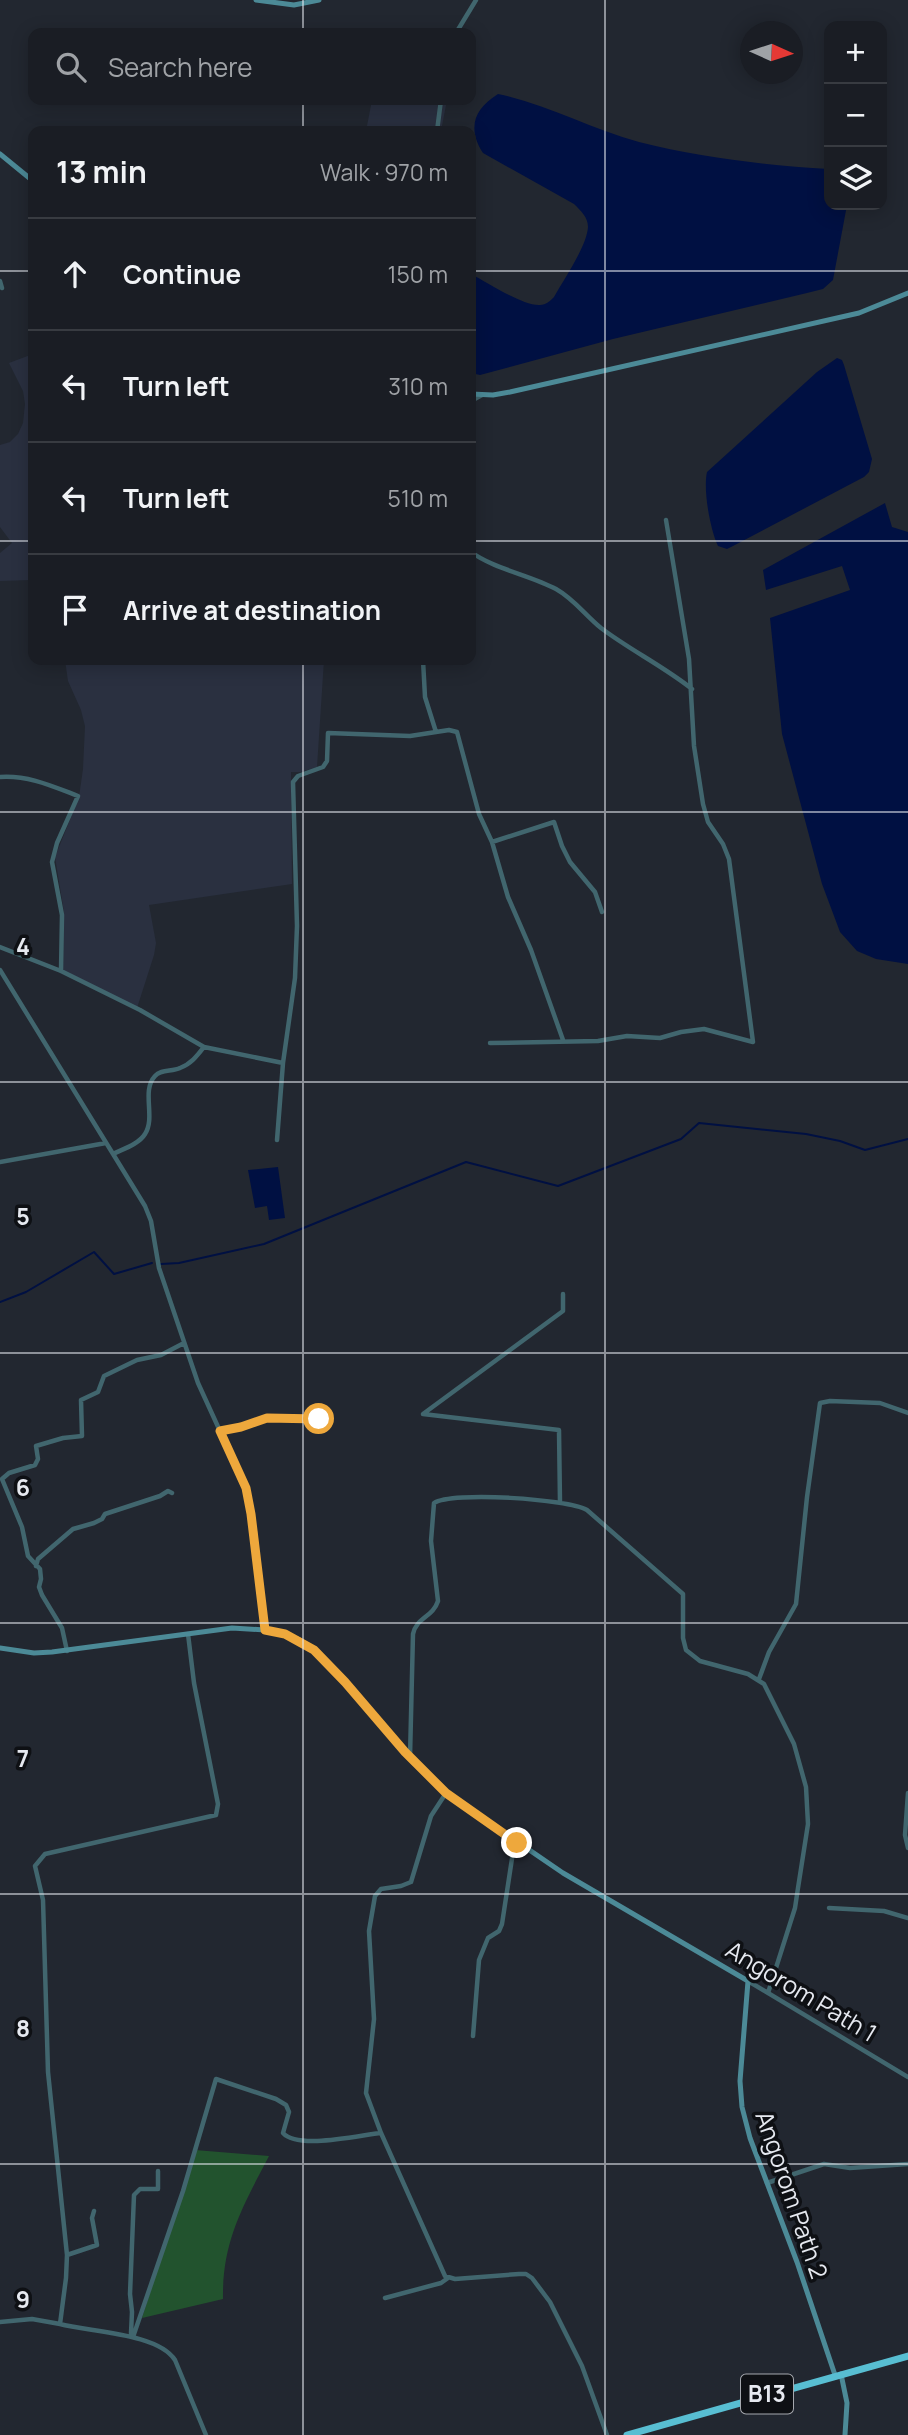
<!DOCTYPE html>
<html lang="en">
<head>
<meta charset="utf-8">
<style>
	body { margin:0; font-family:Manrope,sans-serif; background:#23262c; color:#f1f3f6 }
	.controls { position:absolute; right:21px; top:21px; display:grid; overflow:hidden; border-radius:14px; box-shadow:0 4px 18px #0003 }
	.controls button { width:63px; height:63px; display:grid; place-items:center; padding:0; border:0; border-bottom:2px solid #383b41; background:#1a1d24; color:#f1f3f6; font:35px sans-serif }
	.compass { position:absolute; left:740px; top:21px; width:63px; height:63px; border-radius:50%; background:#1a1d24; box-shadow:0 4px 18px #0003; rotate:93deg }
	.stop { position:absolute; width:21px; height:21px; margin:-16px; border:5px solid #eea83c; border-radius:50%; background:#fff }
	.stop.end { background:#eea83c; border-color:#fff; box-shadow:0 2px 7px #0008 }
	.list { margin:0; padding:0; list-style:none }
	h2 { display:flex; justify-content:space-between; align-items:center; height:91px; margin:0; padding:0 28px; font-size:30px }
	h2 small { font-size:23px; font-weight:400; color:#9fa2a6 }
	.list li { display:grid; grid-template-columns:46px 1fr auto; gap:21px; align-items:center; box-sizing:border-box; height:112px; padding:0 28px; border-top:2px solid #383b41 }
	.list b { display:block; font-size:26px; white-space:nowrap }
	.list em { font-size:23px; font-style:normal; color:#9fa2a6 }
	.icon { flex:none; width:38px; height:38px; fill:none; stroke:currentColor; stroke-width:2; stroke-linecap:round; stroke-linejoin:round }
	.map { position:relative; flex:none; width:908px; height:2435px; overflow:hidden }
	.search { position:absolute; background:#1a1d24; box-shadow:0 4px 18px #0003; left:28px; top:28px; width:448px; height:77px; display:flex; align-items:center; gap:18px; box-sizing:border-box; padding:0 24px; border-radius:14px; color:#9fa2a6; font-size:26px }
	.panel { position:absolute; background:#1a1d24; box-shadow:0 4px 18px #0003; left:28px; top:126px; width:448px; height:539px; border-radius:14px }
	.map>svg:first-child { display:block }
	.built { fill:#2a3040 }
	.green { fill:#22532e }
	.water { fill:#001042 }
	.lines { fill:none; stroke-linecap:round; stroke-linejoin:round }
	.stream { stroke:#001042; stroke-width:2 }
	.street { stroke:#41666e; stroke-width:4.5 }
	.secondary { stroke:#4c8a97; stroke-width:5 }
	.highway { stroke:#58bed2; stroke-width:7 }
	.route { stroke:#eea83c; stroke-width:9 }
	.grid { fill:none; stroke:#e6e9f0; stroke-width:2; stroke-opacity:0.55 }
	.labels { text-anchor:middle; stroke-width:7; stroke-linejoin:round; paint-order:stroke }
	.shield { fill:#0e1014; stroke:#a5a8ae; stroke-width:2 }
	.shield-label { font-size:23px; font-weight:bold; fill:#e6e9f0 }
	.street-label { font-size:24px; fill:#e6e9f0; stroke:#0e1014 }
	.grid-label { font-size:23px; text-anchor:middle; font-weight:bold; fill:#e6e9f0; stroke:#0e1014; stroke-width:7; stroke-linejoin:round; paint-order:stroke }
</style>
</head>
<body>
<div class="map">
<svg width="908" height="2435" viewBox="0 0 908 2435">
	<rect width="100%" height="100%" fill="#222730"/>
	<path class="built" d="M 372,100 L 447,100 L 441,131 L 366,131 Z
		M 33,354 L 33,584 L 31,580 L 0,581 L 0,553 L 12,543 L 0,527 L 0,445 L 10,442 L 18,434 L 23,423 L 25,404 L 23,391 L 9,363 Z
		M 65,660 L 324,660 L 317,767 L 301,772 L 291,772 L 292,884 L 149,905 L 156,943 L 154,955 L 137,1008 L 63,971 L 64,912 L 55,857 L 79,797 L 83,769 L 85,726 L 81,710 L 68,681 Z"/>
	<path class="green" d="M 195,2150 L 269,2156 C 243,2206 222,2241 223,2299 L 142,2318 Z"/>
	<path class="water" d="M 498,94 C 547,104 591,129 639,142 C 702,158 765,165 829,169 L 829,205 L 847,205 L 833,280 L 823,289 L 807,293 L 613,339 L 480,375 L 471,373 L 471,274 C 487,282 522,306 540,305 C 546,305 550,301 554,297 C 564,279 587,246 588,227 C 588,217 581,211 574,204 L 483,153 C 467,128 474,109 498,94 Z
		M 837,358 L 842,360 L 844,365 L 872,459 L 869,472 L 864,477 L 733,546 L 727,549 L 718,546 C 710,529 703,490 707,472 L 817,372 Z
		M 885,503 L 892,527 L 908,532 L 908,964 L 876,959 L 857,951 L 840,932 L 822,884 L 782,734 L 770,618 L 850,590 L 842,566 L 766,590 L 763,570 Z
		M 278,1167 L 285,1218 L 269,1220 L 267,1206 L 255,1208 L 248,1170 Z"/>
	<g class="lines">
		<path class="stream" d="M 161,1264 L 179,1263 L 264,1244 L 466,1162 L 558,1186 L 681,1139 L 699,1123 L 806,1134 L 840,1141 L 865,1150 L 908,1139
			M 0,1302 L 26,1292 L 94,1252 L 114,1274 L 152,1263"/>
		<path class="street" d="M 456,33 L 476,0
			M 437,131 L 441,100
			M 0,281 L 2,288
			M 471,401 L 482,395
			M 471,552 C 494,569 530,575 556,589 C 574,599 585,615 601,628 C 630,650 663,666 692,689
			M 423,660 L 425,697 L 436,732
			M 0,777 C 28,775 52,786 78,796 L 57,843 L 52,862 L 62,915 L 61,971
			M 492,842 L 554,822 L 562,846 L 570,862 L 595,892 L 602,912
			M 0,947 L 61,971 L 140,1010 L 204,1047 L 283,1063
			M 0,970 L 145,1206 L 151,1221 L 159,1268 L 198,1383 L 246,1488 L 255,1532 L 265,1630
			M 490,1043 L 598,1041 L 627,1036 L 660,1038 L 681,1032 L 704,1029 L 753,1042 L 729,859 L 723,844 L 708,822 L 703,804 L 694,746 L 689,659 L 666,520
			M 277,1140 L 283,1063 L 295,978 L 297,926 L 293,782 L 298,776 L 323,767 L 327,761 L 328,733 L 410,736 L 449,730 L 457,732 L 479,814 L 492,842 L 508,897 L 531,950 L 563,1040
			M 113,1154 C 123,1149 139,1144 145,1134 C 156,1117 141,1091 155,1076 C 161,1069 172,1072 180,1068 C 191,1064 197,1056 204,1047
			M 0,1162 L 106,1143
			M 220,1431 L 241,1428 L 267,1418 L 319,1419
			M 560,1503 L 559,1430 L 423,1414 L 563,1311 L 563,1294
			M 36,1566 L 38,1559 L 73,1529 L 94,1523 L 102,1519 L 105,1514 L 160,1496 L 168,1491 L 172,1493
			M 67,1651 L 62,1628 L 42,1595 L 39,1587 L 41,1579 L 40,1569 L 28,1556 L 22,1527 L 2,1479 L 9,1473 L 35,1465 L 38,1459 L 36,1446 L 63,1438 L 82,1436 L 81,1400 L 98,1392 L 104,1376 L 137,1360 L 161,1355 L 184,1343
			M 759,1679 L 769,1652 L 796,1604 L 807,1497 L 820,1403 L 830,1401 L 880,1403 L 908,1413
			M 410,1757 L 413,1634 C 416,1618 433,1617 438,1601 L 431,1541 L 434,1503 C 452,1491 568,1499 587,1510 L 683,1594 L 683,1638 L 686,1650 L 700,1661 L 748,1674 L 764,1684 L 794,1744 L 806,1787 L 808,1824 L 798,1888 L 795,1908 L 768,1993
			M 446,1793 L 431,1816 L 411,1882 L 401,1886 L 381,1889 L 375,1896 L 369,1931 L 374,2019 L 366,2093 L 381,2133 L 445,2276 L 455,2279 L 519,2274 L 526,2274 L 532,2278 L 550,2302 L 582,2366 L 607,2435
			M 908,1793 L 905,1835 L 908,1848
			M 829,1908 L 884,1911 L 908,1918
			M 748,1981 L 908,2077
			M 473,2036 L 479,1960 L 488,1938 L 499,1931 L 502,1924 L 513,1852 L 517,1843
			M 158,2171 L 158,2189 L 140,2189 L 134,2195 L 130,2294 L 132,2312 L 131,2333 L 133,2337 L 183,2191 L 216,2079 L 276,2099 L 286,2105 L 289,2112 L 283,2133 C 298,2150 360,2135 381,2133
			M 767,2183 L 824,2164 L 850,2168 L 908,2164
			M 94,2211 L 92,2218 L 97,2245 L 67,2255 L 66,2278 L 60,2324 C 90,2332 158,2333 175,2360 L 206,2435
			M 67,2255 L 48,2072 L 43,1900 L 35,1866 L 45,1854 L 216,1815 L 218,1804 L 194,1683 L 188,1634
			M 385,2298 L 441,2283 L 448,2278
			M 0,2322 L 32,2319 L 60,2324"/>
		<path class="secondary" d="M 256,0 L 294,5 L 319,0
			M 0,154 L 33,181
			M 471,394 L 493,395 L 510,392 L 859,313 L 908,293
			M 0,1648 L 34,1653 L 52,1652 L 232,1628 L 265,1630 L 285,1634 L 300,1640 L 314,1650 L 335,1670 L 405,1752 L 446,1793 L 563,1873 L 748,1981 L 740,2081 L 742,2107 L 750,2138 L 797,2262 L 835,2375
			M 841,2374 L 847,2403 L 845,2435"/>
		<path class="highway" d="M 627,2435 L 908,2356"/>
	</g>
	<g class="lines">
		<path class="route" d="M 319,1419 L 267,1418 L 241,1427 L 220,1431 L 246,1488 L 251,1514 L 265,1630 L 285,1634 L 314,1650 L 345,1682 L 405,1752 L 446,1793 L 517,1843"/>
	</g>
	<path class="grid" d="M 303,0 L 303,33M 605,0 L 605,2435M 303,100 L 303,131M 0,271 L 33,271M 471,271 L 908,271M 0,541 L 33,541M 471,541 L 908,541M 303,660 L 303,2435M 0,812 L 908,812M 0,1082 L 908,1082M 0,1353 L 908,1353M 0,1623 L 908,1623M 0,1894 L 908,1894M 0,2164 L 908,2164"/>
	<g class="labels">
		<rect class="shield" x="741" y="2374.5" width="52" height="39" rx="5"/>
		<g class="shield-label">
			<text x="767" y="2402">B13</text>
		</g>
		<g class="street-label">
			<text transform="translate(801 1992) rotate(31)" y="8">Angorom Path 1</text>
			<text transform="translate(791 2195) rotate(71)" y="8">Angorom Path 2</text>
		</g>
	</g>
	<g class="grid-label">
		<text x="23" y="955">4</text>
		<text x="23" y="1225">5</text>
		<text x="23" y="1496">6</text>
		<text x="23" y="1767">7</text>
		<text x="23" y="2037">8</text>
		<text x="23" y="2308">9</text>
	</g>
</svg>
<div class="controls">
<button>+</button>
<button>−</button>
<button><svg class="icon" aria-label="layers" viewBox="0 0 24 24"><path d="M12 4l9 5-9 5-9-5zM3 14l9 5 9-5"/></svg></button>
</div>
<svg class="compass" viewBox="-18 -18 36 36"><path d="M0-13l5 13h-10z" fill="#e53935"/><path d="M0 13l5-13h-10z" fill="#9fa2a6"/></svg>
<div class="stop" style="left:319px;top:1419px"></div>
<div class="stop end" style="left:517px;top:1843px"></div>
<div class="search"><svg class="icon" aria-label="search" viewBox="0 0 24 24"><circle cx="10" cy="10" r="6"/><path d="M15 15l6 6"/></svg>Search here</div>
<section class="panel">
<h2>13 min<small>Walk · 970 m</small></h2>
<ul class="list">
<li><svg class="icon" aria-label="ahead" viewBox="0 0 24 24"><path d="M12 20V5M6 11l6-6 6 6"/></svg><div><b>Continue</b></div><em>150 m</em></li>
<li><svg class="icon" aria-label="left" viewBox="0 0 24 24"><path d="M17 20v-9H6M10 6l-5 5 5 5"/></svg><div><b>Turn left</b></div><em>310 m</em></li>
<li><svg class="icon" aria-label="left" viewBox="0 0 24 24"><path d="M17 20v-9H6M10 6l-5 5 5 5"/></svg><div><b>Turn left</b></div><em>510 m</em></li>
<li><svg class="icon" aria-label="arrive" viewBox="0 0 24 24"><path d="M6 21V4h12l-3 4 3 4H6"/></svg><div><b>Arrive at destination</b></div></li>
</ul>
</section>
</div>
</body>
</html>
